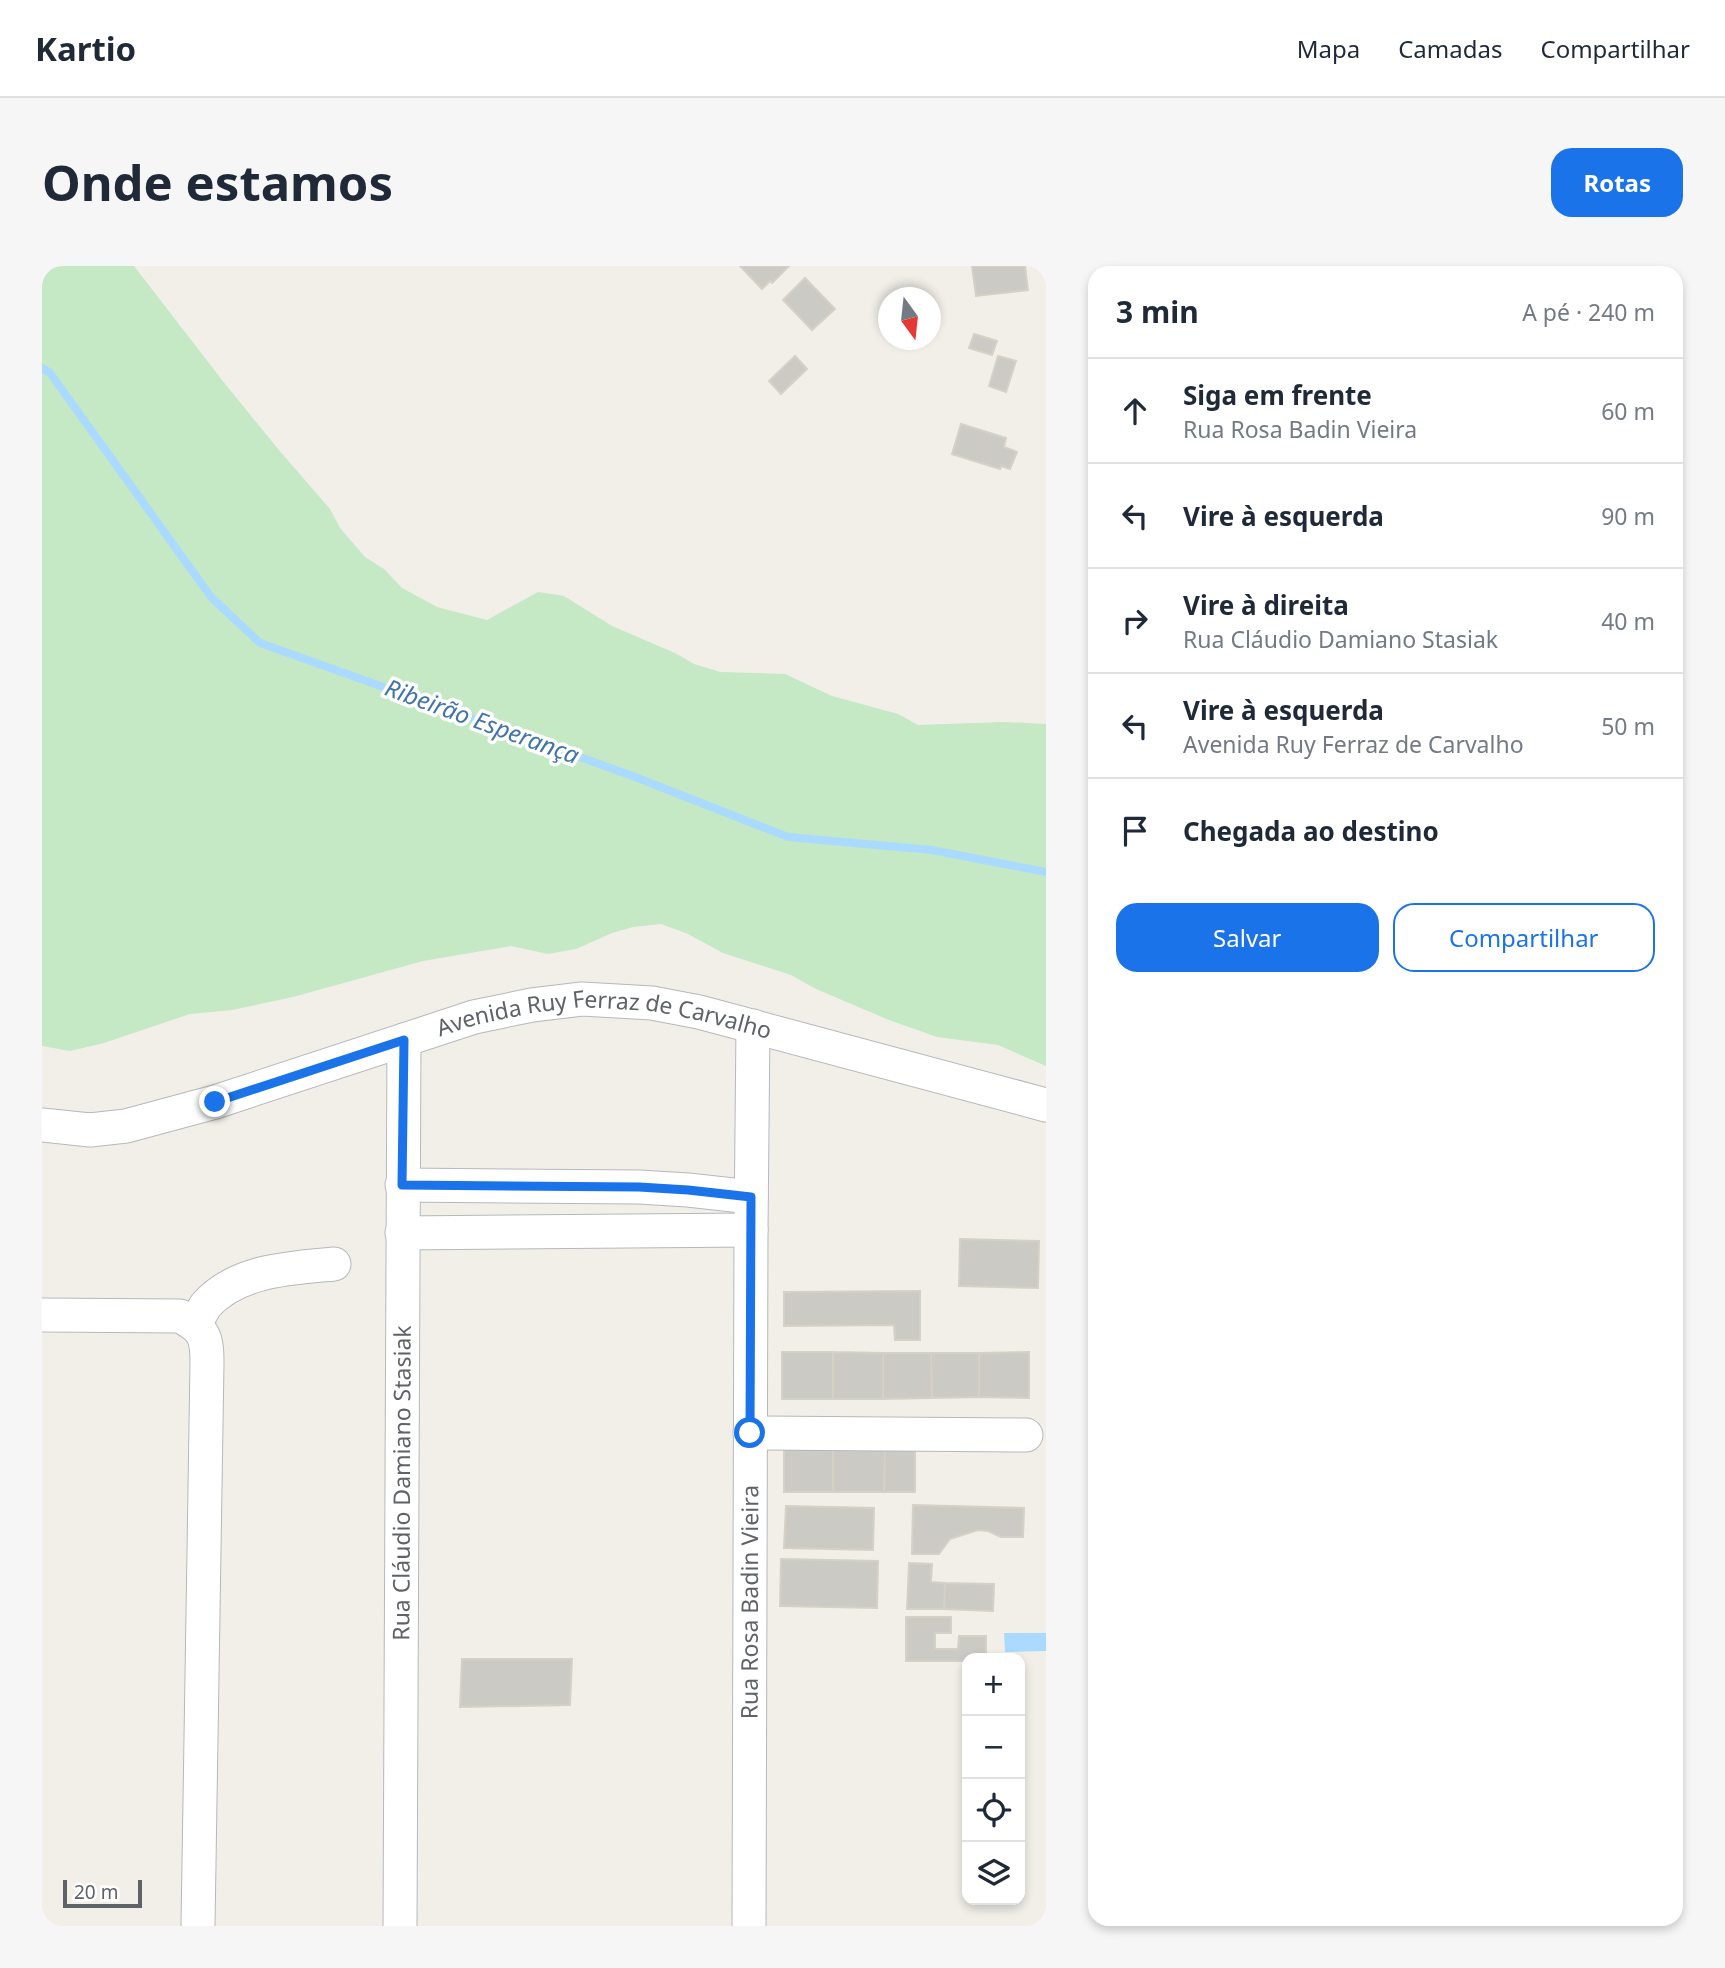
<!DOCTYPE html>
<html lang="pt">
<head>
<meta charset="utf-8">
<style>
	body { margin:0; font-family:"Noto Sans",sans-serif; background:#f6f6f7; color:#1f2937 }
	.controls { position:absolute; right:21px; bottom:21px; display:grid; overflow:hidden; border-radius:14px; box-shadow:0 4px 10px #0003 }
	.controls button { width:63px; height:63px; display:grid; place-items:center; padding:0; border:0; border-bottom:2px solid #e0e1e3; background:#fff; color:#1f2937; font:35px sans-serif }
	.compass { position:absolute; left:836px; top:21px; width:63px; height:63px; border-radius:50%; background:#fff; box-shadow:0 4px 10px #0003; rotate:165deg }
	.scale { position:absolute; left:21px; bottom:18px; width:79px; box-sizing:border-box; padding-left:7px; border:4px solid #5f6368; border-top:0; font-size:19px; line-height:24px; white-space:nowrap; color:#5f6368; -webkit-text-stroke:5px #fff; paint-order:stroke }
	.stop { position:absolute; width:21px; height:21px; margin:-16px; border:5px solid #1a73e8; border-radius:50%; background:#fff }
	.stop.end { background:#1a73e8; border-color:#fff; box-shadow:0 2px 7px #0008 }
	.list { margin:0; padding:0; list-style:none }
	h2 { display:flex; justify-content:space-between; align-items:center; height:91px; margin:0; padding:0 28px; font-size:30px }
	h2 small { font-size:23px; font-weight:400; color:#747a83 }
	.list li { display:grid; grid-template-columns:46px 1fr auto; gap:21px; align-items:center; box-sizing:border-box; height:105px; padding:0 28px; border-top:2px solid #e0e1e3 }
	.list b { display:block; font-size:26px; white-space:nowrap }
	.list p { margin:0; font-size:23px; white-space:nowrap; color:#747a83 }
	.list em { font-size:23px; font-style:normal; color:#747a83 }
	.actions { display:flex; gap:14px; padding:21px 28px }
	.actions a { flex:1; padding:16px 0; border:2px solid #1a73e8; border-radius:21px; text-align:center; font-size:24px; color:#1a73e8 }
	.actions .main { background:#1a73e8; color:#fff }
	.icon { flex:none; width:38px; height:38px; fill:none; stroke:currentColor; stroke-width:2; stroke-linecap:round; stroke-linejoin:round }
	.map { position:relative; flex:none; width:1004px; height:1660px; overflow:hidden; border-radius:21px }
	header { display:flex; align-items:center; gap:42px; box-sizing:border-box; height:98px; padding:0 35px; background:#fff; border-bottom:2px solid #e0e1e3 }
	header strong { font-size:33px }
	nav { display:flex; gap:38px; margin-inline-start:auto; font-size:24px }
	.intro { display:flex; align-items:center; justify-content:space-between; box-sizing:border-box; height:168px; padding:0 42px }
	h1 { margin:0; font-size:49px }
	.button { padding:18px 32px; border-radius:21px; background:#1a73e8; color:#fff; font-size:24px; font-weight:700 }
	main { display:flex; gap:42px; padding:0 42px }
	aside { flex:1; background:#fff; border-radius:21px; box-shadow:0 4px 10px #0003 }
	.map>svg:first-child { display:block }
	.green { fill:#c5e8c5 }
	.water { fill:#aadaff }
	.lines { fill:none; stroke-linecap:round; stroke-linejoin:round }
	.stream { stroke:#aadaff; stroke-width:8 }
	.building { fill:#cccac5; stroke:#d6d1c6; stroke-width:2 }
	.minor-casing { stroke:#b5b8bc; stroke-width:35 }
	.minor { stroke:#fff; stroke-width:33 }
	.route { stroke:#1a73e8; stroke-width:9 }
	.labels { text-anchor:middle; stroke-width:7; stroke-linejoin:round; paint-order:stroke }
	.street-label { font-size:23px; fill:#5f6368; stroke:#fff }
	.water-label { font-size:24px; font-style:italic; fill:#4174aa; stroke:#fff }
</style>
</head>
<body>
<header>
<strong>Kartio</strong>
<nav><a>Mapa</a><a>Camadas</a><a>Compartilhar</a></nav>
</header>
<div class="intro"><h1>Onde estamos</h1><a class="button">Rotas</a></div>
<main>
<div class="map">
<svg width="1004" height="1660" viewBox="0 0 1004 1660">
	<rect width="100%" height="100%" fill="#f1efe8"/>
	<path class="green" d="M 0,0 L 92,0 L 180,114 L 236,183 L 288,243 L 298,262 L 323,291 L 342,303 L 360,322 L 395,341 L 445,354 L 496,326 L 522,330 L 570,360 L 633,387 L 652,398 L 678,406 L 743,408 L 790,430 L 856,448 L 876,459 L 961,456 L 1004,458 L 1004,800 L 956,779 L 895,771 L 847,754 L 774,723 L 749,709 L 681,687 L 646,668 L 619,658 L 591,661 L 570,667 L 534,683 L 506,688 L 469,680 L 381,695 L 251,731 L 190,744 L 148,748 L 62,777 L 28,785 L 0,780 Z"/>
	<path class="water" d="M 962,1367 L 1004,1367 L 1004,1385 L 963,1386 Z"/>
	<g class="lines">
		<path class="stream" d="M 0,102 L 8,107 L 169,331 L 218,377 L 588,509 L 746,571 L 890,584 L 1004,606"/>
	</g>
	<path class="building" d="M 698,0 L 747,0 L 730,17 L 728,15 L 720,23 Z
		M 930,0 L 983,0 L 986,24 L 934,30 Z
		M 763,12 L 793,43 L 770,64 L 741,34 Z
		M 932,68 L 955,75 L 950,89 L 927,82 Z
		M 753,90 L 765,103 L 739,128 L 727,115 Z
		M 956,90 L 974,95 L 964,126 L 947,120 Z
		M 919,158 L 964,172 L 962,181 L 975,186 L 968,203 L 959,200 L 958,203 L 910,188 Z
		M 918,973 L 997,975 L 996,1022 L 917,1020 Z
		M 878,1025 L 878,1074 L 853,1074 L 852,1059 L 742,1060 L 742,1026 Z
		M 740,1086 L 791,1086 L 791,1133 L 740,1133 Z
		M 791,1086 L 841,1087 L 841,1133 L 791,1133 Z
		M 987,1086 L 987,1132 L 937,1131 L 937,1087 Z
		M 841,1087 L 889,1087 L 890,1132 L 841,1133 Z
		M 889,1087 L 937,1087 L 937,1131 L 890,1132 Z
		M 742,1183 L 791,1183 L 791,1226 L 742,1226 Z
		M 791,1183 L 843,1184 L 842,1226 L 791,1226 Z
		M 843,1184 L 873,1184 L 873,1226 L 842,1226 Z
		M 871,1239 L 982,1242 L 981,1271 L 959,1271 L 946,1265 L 936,1264 L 908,1273 L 897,1288 L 870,1288 Z
		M 744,1240 L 832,1242 L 831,1284 L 742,1282 Z
		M 739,1293 L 836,1295 L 835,1342 L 738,1340 Z
		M 867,1297 L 890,1298 L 889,1316 L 903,1317 L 902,1343 L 865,1343 Z
		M 903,1317 L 952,1318 L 951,1345 L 902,1343 Z
		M 864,1351 L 909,1351 L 909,1367 L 893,1367 L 893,1383 L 916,1383 L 917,1370 L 944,1370 L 944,1392 L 925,1392 L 925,1395 L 864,1395 Z
		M 420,1393 L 530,1393 L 528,1439 L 418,1441 Z"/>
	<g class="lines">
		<g class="minor-casing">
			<g id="minor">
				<path id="s1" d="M 0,859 L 48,864 L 84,860 L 173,836 L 432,751 L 490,739 L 540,733 L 610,737 L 657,746 L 1004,839"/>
				<path d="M 360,919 L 597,921 L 646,924 L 709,931"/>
				<path d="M 360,967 L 709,964"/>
				<path d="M 0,1049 L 138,1050 C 162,1063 165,1070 165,1097 L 156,1660"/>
				<path d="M 153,1058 C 157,1052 160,1045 164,1039 C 195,1004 249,1002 292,998"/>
				<path d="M 708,1167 L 984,1169"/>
				<path id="s2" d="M 358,1660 L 362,774"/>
				<path id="s3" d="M 707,1660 L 709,964 L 711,760"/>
			</g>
		</g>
		<use href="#minor" class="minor"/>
	</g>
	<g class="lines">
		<path class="route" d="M 173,836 L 362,774 L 360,919 L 597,921 L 646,924 L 709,931 L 708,1167"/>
	</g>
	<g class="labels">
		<g class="street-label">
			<text dy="8" stroke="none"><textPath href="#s1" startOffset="581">Avenida Ruy Ferraz de Carvalho</textPath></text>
			<text dy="8" stroke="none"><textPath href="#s2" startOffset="443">Rua Cláudio Damiano Stasiak</textPath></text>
			<text dy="8" stroke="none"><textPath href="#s3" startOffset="324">Rua Rosa Badin Vieira</textPath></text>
		</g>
		<g class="water-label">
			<text transform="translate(440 456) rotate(20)" y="8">Ribeirão Esperança</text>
		</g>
	</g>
</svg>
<div class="controls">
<button>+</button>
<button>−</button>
<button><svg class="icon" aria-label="locate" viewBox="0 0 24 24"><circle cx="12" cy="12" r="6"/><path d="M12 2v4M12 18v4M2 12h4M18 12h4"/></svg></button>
<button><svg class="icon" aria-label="layers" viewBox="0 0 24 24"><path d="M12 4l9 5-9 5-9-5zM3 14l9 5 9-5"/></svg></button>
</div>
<svg class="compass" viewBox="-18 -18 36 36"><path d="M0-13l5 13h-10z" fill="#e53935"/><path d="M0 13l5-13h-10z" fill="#747a83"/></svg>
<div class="scale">20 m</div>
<div class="stop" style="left:708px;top:1167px"></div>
<div class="stop end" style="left:173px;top:836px"></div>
</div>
<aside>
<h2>3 min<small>A pé · 240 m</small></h2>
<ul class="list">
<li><svg class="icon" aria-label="ahead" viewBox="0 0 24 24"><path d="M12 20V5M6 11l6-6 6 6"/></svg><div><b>Siga em frente</b><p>Rua Rosa Badin Vieira</p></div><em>60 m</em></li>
<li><svg class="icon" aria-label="left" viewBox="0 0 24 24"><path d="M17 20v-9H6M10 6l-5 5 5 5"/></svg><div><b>Vire à esquerda</b></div><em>90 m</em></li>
<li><svg class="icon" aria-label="right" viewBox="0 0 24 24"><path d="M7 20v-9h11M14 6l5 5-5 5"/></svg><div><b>Vire à direita</b><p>Rua Cláudio Damiano Stasiak</p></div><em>40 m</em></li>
<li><svg class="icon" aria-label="left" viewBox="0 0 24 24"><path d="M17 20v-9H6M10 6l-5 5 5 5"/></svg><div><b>Vire à esquerda</b><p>Avenida Ruy Ferraz de Carvalho</p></div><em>50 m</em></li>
<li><svg class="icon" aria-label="arrive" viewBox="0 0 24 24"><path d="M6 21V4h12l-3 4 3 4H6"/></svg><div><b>Chegada ao destino</b></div></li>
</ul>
<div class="actions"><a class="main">Salvar</a><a>Compartilhar</a></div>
</aside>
</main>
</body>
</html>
